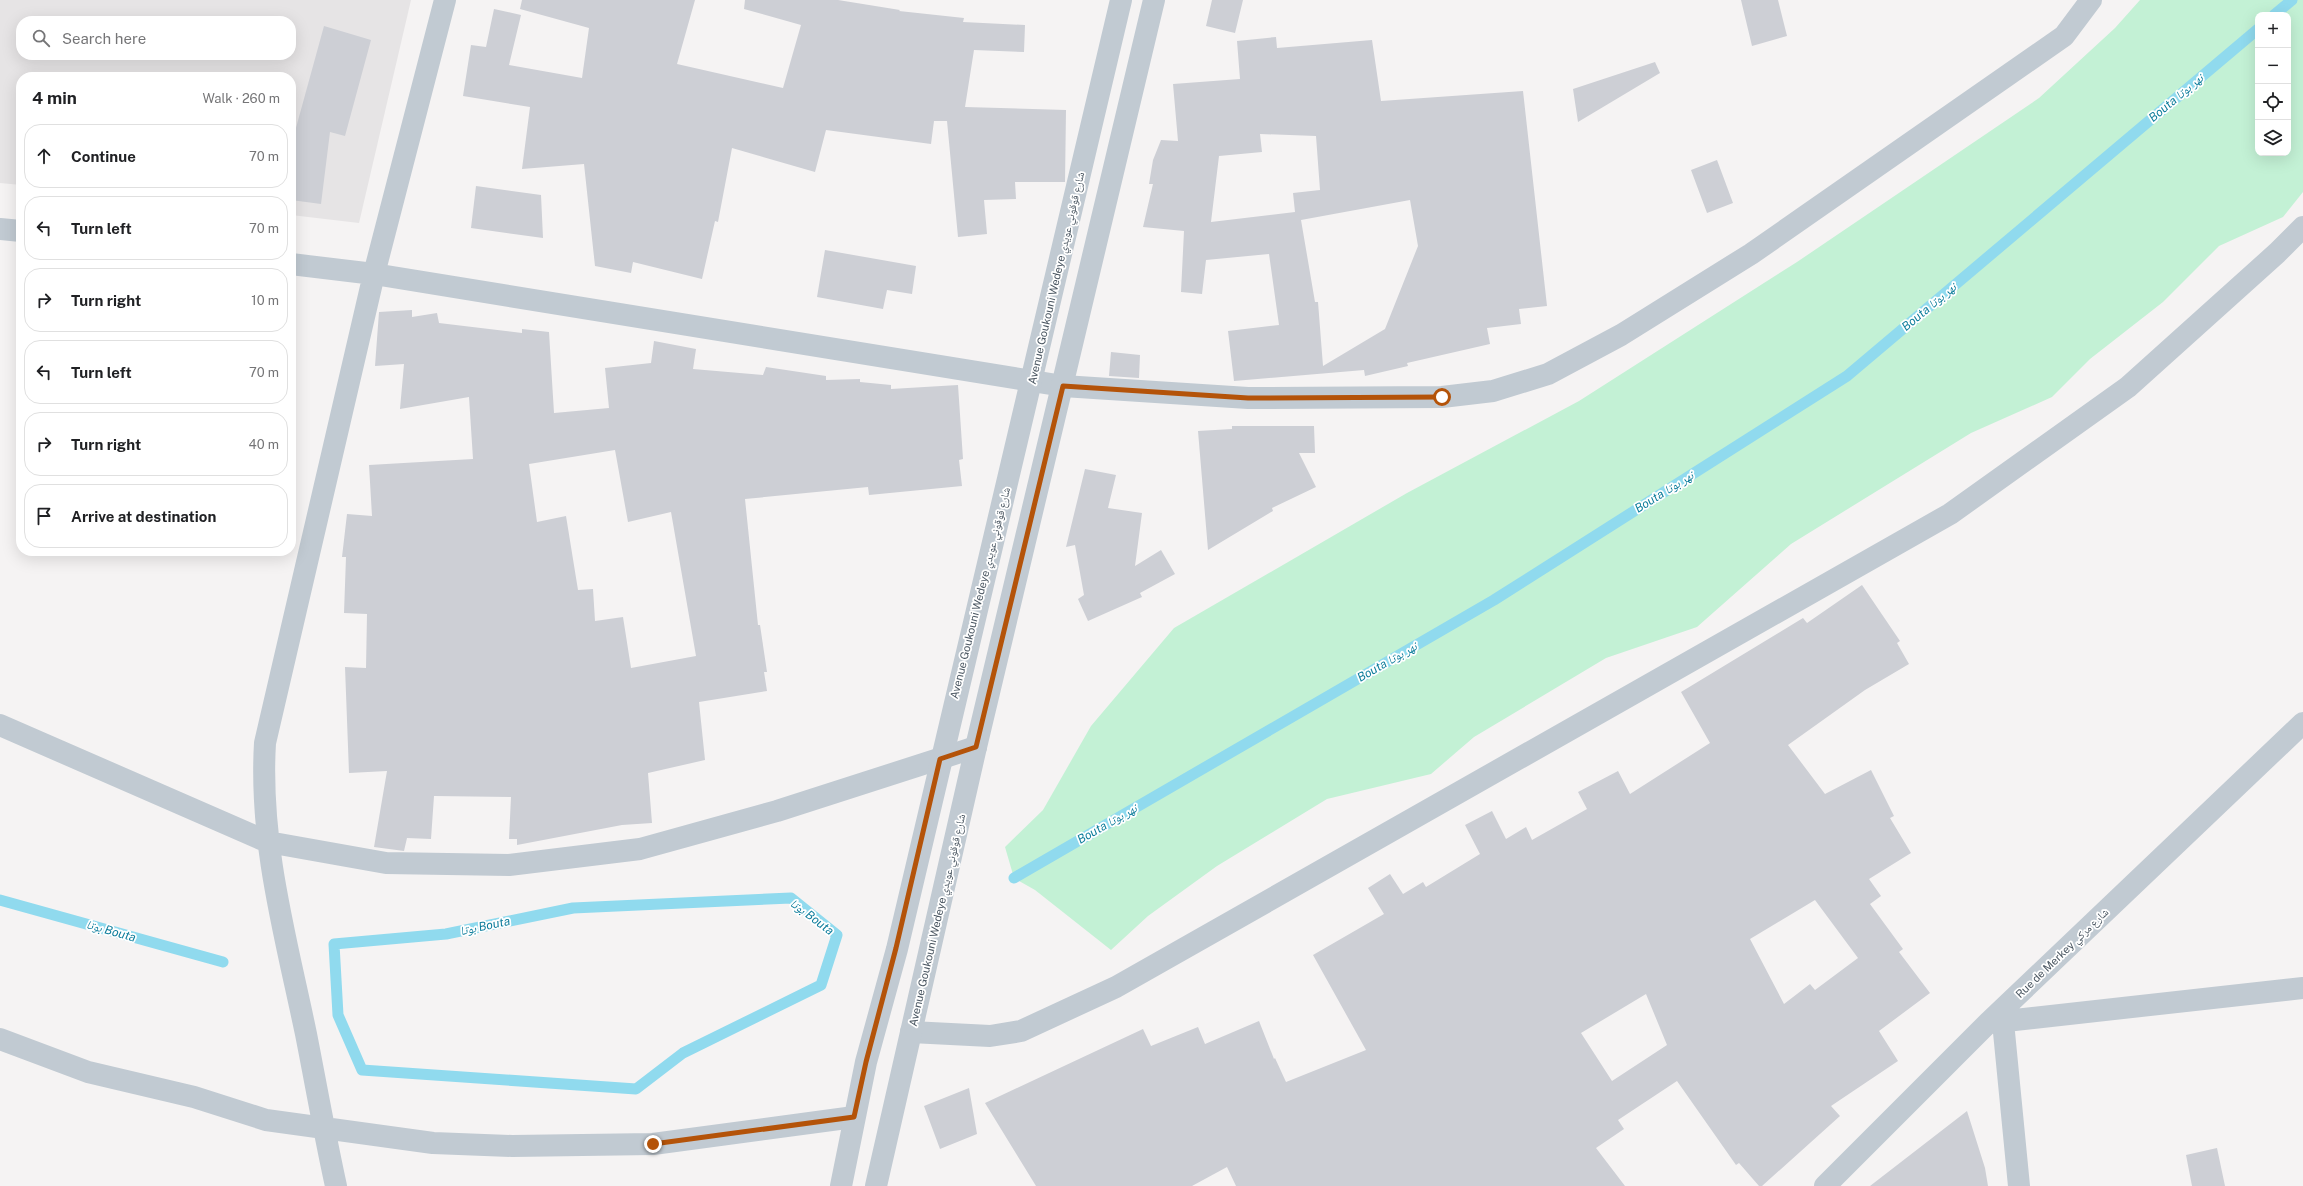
<!DOCTYPE html>
<html lang="en">
<head>
<meta charset="utf-8">
<style>
	body { margin:0; font-family:"Public Sans","Noto Naskh Arabic",sans-serif; background:#f6f6f6; color:#202124 }
	.controls { position:absolute; right:12px; top:12px; display:grid; overflow:hidden; border-radius:8px; box-shadow:0 4px 16px #0002 }
	.controls button { width:36px; height:36px; display:grid; place-items:center; padding:0; border:0; border-bottom:1px solid #e0e0e0; background:#fff; color:#202124; font:20px sans-serif }
	.stop { position:absolute; width:12px; height:12px; margin:-9px; border:3px solid #b45309; border-radius:50%; background:#fff }
	.stop.end { background:#b45309; border-color:#fff; box-shadow:0 1px 4px #0008 }
	.list { margin:0; padding:0; list-style:none }
	h2 { display:flex; justify-content:space-between; align-items:center; height:52px; margin:0; padding:0 16px; font-size:17px }
	h2 small { font-size:13px; font-weight:400; color:#757577 }
	.list li { display:grid; grid-template-columns:26px 1fr auto; gap:12px; align-items:center; box-sizing:border-box; height:64px; margin:0 8px 8px; padding:0 8px; border:1px solid #e0e0e0; border-radius:16px }
	.list b { display:block; font-size:15px; white-space:nowrap }
	.list em { font-size:13px; font-style:normal; color:#757577 }
	.icon { flex:none; width:22px; height:22px; fill:none; stroke:currentColor; stroke-width:2; stroke-linecap:round; stroke-linejoin:round }
	.map { position:relative; flex:none; width:2303px; height:1186px; overflow:hidden }
	.search { position:absolute; background:#fff; box-shadow:0 4px 16px #0002; left:16px; top:16px; width:280px; height:44px; display:flex; align-items:center; gap:10px; box-sizing:border-box; padding:0 14px; border-radius:16px; color:#757577; font-size:15px }
	.panel { position:absolute; background:#fff; box-shadow:0 4px 16px #0002; left:16px; top:72px; width:280px; height:484px; border-radius:16px }
	.map>svg:first-child { display:block }
	.education { fill:#e6e4e5; fill-rule:evenodd }
	.green { fill:#c3f1d5; fill-rule:evenodd }
	.lines { fill:none; stroke-linecap:round; stroke-linejoin:round }
	.stream { stroke:#90daee; stroke-width:11 }
	.building { fill:#cdcfd5; fill-rule:evenodd }
	.minor { stroke:#c1cad2; stroke-width:22 }
	.tertiary { stroke:#c1cad2; stroke-width:22 }
	.route { stroke:#b45309; stroke-width:5 }
	.labels { text-anchor:middle; stroke-width:3.5; stroke-linejoin:round; paint-order:stroke }
	.street-label { font-size:11px; fill:#4a5661; stroke:#fff }
	.water-label { font-size:12px; font-style:italic; fill:#0c7c9b; stroke:#fff }
</style>
</head>
<body>
<div class="map">
<svg width="2303" height="1186" viewBox="0 0 2303 1186">
	<rect width="100%" height="100%" fill="#f5f3f3"/>
	<path class="education" d="M 0,0 L 411,0 L 359,223 L 291,215 L 291,77 L 21,77 L 21,185 L 0,183 ZM 21,21 L 291,21 L 291,55 L 21,55 Z"/>
	<path class="green" d="M 2140,0 L 2303,0 L 2303,192 L 2283,217 L 2219,246 L 2163,302 L 2090,359 L 2052,397 L 1971,433 L 1791,544 L 1697,627 L 1606,658 L 1474,737 L 1431,774 L 1327,799 L 1217,866 L 1148,916 L 1111,950 L 1035,890 L 1014,878 L 1005,847 L 1043,810 L 1091,726 L 1174,628 L 1407,493 L 1579,401 L 1797,262 L 2039,98 L 2115,28 ZM 2258,15 L 2288,15 L 2288,153 L 2258,153 Z"/>
	<g class="lines">
		<path class="stream" d="M 2274,15 L 2292,0
			M 1014,878 L 1494,600 L 1847,376 L 2258,29
			M 791,898 L 837,935 L 821,985 L 683,1053 L 636,1089 L 362,1070 L 338,1015 L 334,944 L 446,934 L 573,908 Z
			M 0,900 L 223,962"/>
	</g>
	<path class="building" d="M 522,0 L 695,0 L 677,64 L 783,88 L 801,25 L 744,9 L 745,0 L 838,0 L 900,10 L 899,11 L 964,18 L 963,22 L 1025,25 L 1024,52 L 974,50 L 965,107 L 1066,110 L 1065,182 L 1015,182 L 1016,199 L 984,200 L 987,234 L 958,237 L 947,121 L 934,121 L 931,144 L 826,130 L 815,172 L 732,148 L 718,222 L 715,221 L 702,279 L 633,262 L 631,273 L 595,266 L 584,164 L 522,169 L 530,107 L 463,96 L 471,45 L 486,47 L 494,9 L 521,15 L 509,65 L 582,78 L 589,28 L 520,9 Z
		M 1212,0 L 1243,0 L 1235,33 L 1206,26 Z
		M 1741,0 L 1778,0 L 1787,36 L 1752,46 Z
		M 324,26 L 371,40 L 345,136 L 330,132 L 321,204 L 291,200 L 291,146 Z
		M 1276,37 L 1277,48 L 1372,40 L 1381,101 L 1523,91 L 1547,306 L 1519,309 L 1521,324 L 1487,328 L 1490,344 L 1407,363 L 1408,366 L 1365,376 L 1364,370 L 1234,381 L 1228,331 L 1279,325 L 1269,254 L 1206,260 L 1202,294 L 1181,292 L 1184,231 L 1143,227 L 1153,184 L 1149,184 L 1153,160 L 1161,140 L 1178,141 L 1173,84 L 1240,79 L 1237,41 ZM 1260,134 L 1316,136 L 1320,190 L 1293,193 L 1295,212 L 1211,222 L 1219,156 L 1262,152 ZM 1410,200 L 1418,246 L 1385,329 L 1323,366 L 1318,302 L 1315,302 L 1301,220 Z
		M 1655,62 L 1660,73 L 1578,122 L 1573,89 Z
		M 1717,160 L 1733,203 L 1707,213 L 1691,170 Z
		M 476,186 L 541,195 L 543,238 L 471,228 Z
		M 825,250 L 916,266 L 912,294 L 887,290 L 883,309 L 817,297 Z
		M 412,310 L 412,317 L 437,313 L 439,323 L 522,333 L 522,329 L 549,332 L 554,413 L 609,408 L 605,368 L 651,363 L 654,341 L 696,349 L 693,369 L 763,375 L 766,367 L 826,376 L 826,380 L 860,379 L 860,382 L 891,385 L 891,389 L 958,385 L 963,459 L 959,460 L 962,486 L 869,495 L 868,487 L 745,499 L 758,625 L 760,625 L 767,672 L 764,672 L 767,691 L 699,702 L 705,760 L 648,773 L 652,823 L 622,825 L 517,845 L 517,839 L 509,839 L 511,797 L 434,796 L 431,839 L 407,838 L 404,851 L 374,847 L 387,771 L 349,773 L 345,667 L 366,668 L 367,614 L 344,613 L 346,557 L 342,557 L 347,514 L 372,516 L 369,465 L 473,459 L 469,397 L 400,409 L 404,364 L 375,366 L 379,312 ZM 615,450 L 628,522 L 671,512 L 696,656 L 631,668 L 623,617 L 595,621 L 593,589 L 578,590 L 566,516 L 537,522 L 529,464 Z
		M 1111,352 L 1140,355 L 1139,378 L 1109,376 Z
		M 1232,426 L 1314,426 L 1315,453 L 1299,453 L 1316,487 L 1272,508 L 1273,511 L 1208,550 L 1198,431 L 1232,429 Z
		M 1085,469 L 1116,475 L 1108,508 L 1142,513 L 1135,566 L 1161,550 L 1175,574 L 1140,593 L 1142,597 L 1088,621 L 1078,599 L 1084,595 L 1075,545 L 1066,547 Z
		M 1862,585 L 1900,641 L 1897,643 L 1909,664 L 1865,690 L 1788,745 L 1825,794 L 1871,770 L 1894,816 L 1890,818 L 1911,853 L 1869,879 L 1881,896 L 1870,904 L 1903,949 L 1899,952 L 1930,993 L 1879,1031 L 1898,1061 L 1831,1106 L 1840,1116 L 1762,1186 L 1759,1186 L 1739,1163 L 1736,1165 L 1677,1081 L 1618,1120 L 1624,1129 L 1596,1148 L 1625,1186 L 1236,1186 L 1227,1167 L 1192,1186 L 1036,1186 L 985,1103 L 1143,1029 L 1151,1046 L 1198,1027 L 1205,1044 L 1259,1021 L 1274,1059 L 1275,1058 L 1286,1082 L 1366,1050 L 1313,955 L 1384,914 L 1368,888 L 1390,874 L 1403,894 L 1423,882 L 1426,887 L 1480,854 L 1465,825 L 1492,811 L 1506,839 L 1526,827 L 1532,840 L 1587,809 L 1578,792 L 1618,771 L 1630,794 L 1710,743 L 1681,692 L 1803,618 L 1807,623 ZM 1815,900 L 1858,958 L 1815,990 L 1810,984 L 1784,1004 L 1750,939 ZM 1646,994 L 1667,1045 L 1612,1081 L 1581,1033 Z
		M 969,1088 L 977,1134 L 940,1149 L 924,1106 Z
		M 1967,1111 L 1985,1168 L 1988,1186 L 1870,1186 Z
		M 2217,1148 L 2225,1186 L 2192,1186 L 2186,1155 Z"/>
	<g class="lines">
		<path class="minor" d="M 0,229 L 21,231
			M 291,264 L 374,274 L 1063,386 L 1248,398 L 1442,397 L 1493,391 L 1548,374 L 1621,335 L 1751,254 L 2064,36 L 2091,0
			M 0,725 L 268,842 L 386,863 L 509,865 L 640,849 L 777,811 L 976,747
			M 2003,1022 L 2019,1186
			M 1988,1023 L 2303,988
			M 911,1032 L 990,1036 L 1021,1031 L 1116,987 L 1950,514 L 2128,387 L 2277,253 L 2303,227
			M 0,1039 L 88,1072 L 194,1097 L 266,1120 L 433,1143 L 512,1146 L 653,1144 L 854,1117
			M 336,1186 C 325,1136 316,1085 306,1034 C 286,938 259,843 265,743 L 374,274 L 445,0
			M 1825,1186 L 1988,1023 L 2303,723"/>
		<path class="tertiary" d="M 841,1186 L 866,1062 L 897,949 L 1121,0
			M 876,1186 L 976,747 L 1154,0"/>
	</g>
	<g class="lines">
		<path class="route" d="M 653,1144 L 854,1117 L 866,1062 L 896,948 L 940,759 L 976,747 L 1063,386 L 1248,398 L 1442,397"/>
	</g>
	<g class="labels">
		<g class="street-label">
			<text transform="translate(1056 278) rotate(-77)" y="4">Avenue Goukouni Wedeye شارع قوقوني عويدي</text>
			<text transform="translate(980 593) rotate(-76)" y="4">Avenue Goukouni Wedeye شارع قوقوني عويدي</text>
			<text transform="translate(937 920) rotate(-77)" y="4">Avenue Goukouni Wedeye شارع قوقوني عويدي</text>
			<text transform="translate(2062 953) rotate(-44)" y="4">Rue de Merkey شارع مركي</text>
		</g>
		<g class="water-label">
			<text transform="translate(2176 98) rotate(-40)" y="4">Bouta نهر بوتا</text>
			<text transform="translate(1929 307) rotate(-40)" y="4">Bouta نهر بوتا</text>
			<text transform="translate(1664 492) rotate(-32)" y="4">Bouta نهر بوتا</text>
			<text transform="translate(1387 662) rotate(-30)" y="4">Bouta نهر بوتا</text>
			<text transform="translate(1107 824) rotate(-30)" y="4">Bouta نهر بوتا</text>
			<text transform="translate(812 917) rotate(37)" y="4">بوتا Bouta</text>
			<text transform="translate(485 926) rotate(-12)" y="4">بوتا Bouta</text>
			<text transform="translate(111 931) rotate(16)" y="4">بوتا Bouta</text>
		</g>
	</g>
</svg>
<div class="controls">
<button>+</button>
<button>−</button>
<button><svg class="icon" aria-label="locate" viewBox="0 0 24 24"><circle cx="12" cy="12" r="6"/><path d="M12 2v4M12 18v4M2 12h4M18 12h4"/></svg></button>
<button><svg class="icon" aria-label="layers" viewBox="0 0 24 24"><path d="M12 4l9 5-9 5-9-5zM3 14l9 5 9-5"/></svg></button>
</div>
<div class="stop" style="left:1442px;top:397px"></div>
<div class="stop end" style="left:653px;top:1144px"></div>
<div class="search"><svg class="icon" aria-label="search" viewBox="0 0 24 24"><circle cx="10" cy="10" r="6"/><path d="M15 15l6 6"/></svg>Search here</div>
<section class="panel">
<h2>4 min<small>Walk · 260 m</small></h2>
<ul class="list">
<li><svg class="icon" aria-label="ahead" viewBox="0 0 24 24"><path d="M12 20V5M6 11l6-6 6 6"/></svg><div><b>Continue</b></div><em>70 m</em></li>
<li><svg class="icon" aria-label="left" viewBox="0 0 24 24"><path d="M17 20v-9H6M10 6l-5 5 5 5"/></svg><div><b>Turn left</b></div><em>70 m</em></li>
<li><svg class="icon" aria-label="right" viewBox="0 0 24 24"><path d="M7 20v-9h11M14 6l5 5-5 5"/></svg><div><b>Turn right</b></div><em>10 m</em></li>
<li><svg class="icon" aria-label="left" viewBox="0 0 24 24"><path d="M17 20v-9H6M10 6l-5 5 5 5"/></svg><div><b>Turn left</b></div><em>70 m</em></li>
<li><svg class="icon" aria-label="right" viewBox="0 0 24 24"><path d="M7 20v-9h11M14 6l5 5-5 5"/></svg><div><b>Turn right</b></div><em>40 m</em></li>
<li><svg class="icon" aria-label="arrive" viewBox="0 0 24 24"><path d="M6 21V4h12l-3 4 3 4H6"/></svg><div><b>Arrive at destination</b></div></li>
</ul>
</section>
</div>
</body>
</html>
